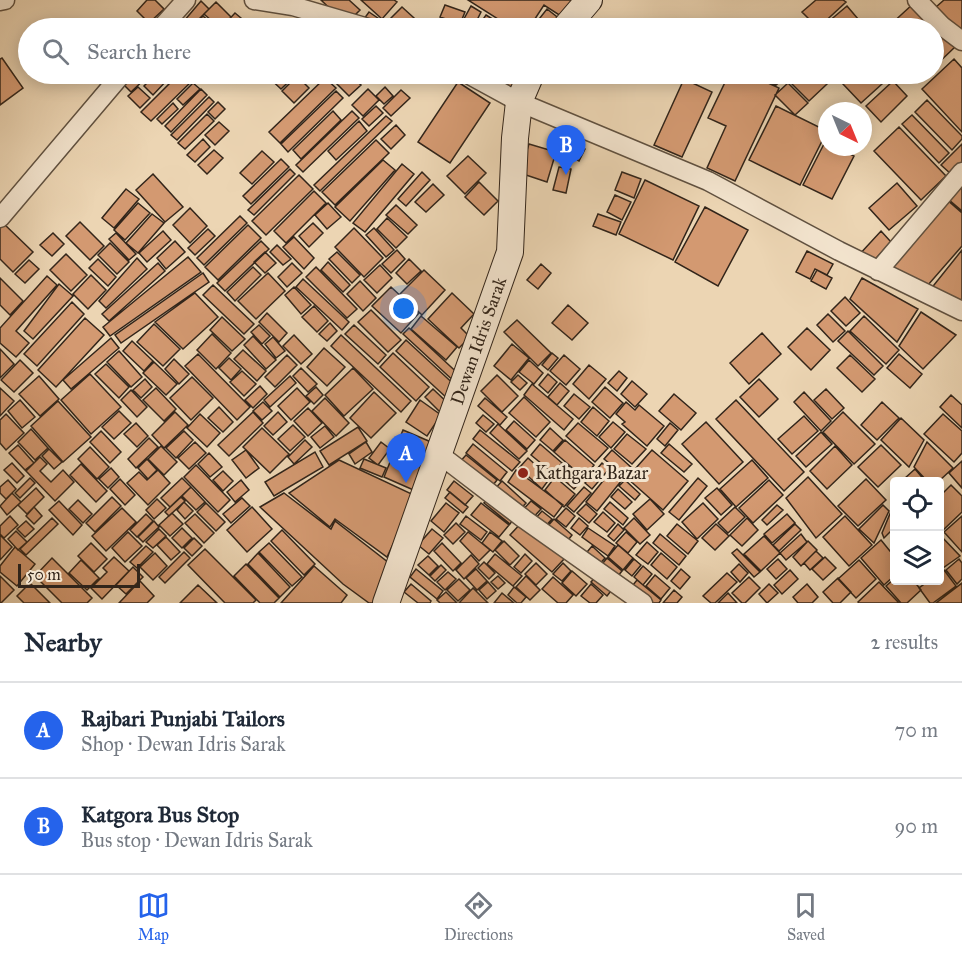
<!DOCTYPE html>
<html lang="en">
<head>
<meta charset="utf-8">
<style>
	body { margin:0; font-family:"IM FELL Great Primer",serif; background:#f6f6f7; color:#1f2937 }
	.controls { position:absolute; right:18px; bottom:18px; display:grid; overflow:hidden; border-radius:6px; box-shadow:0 3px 15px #0003 }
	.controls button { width:54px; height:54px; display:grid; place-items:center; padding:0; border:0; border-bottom:2px solid #e0e1e3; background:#fff; color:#1f2937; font:30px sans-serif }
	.compass { position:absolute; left:818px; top:102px; width:54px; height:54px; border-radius:50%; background:#fff; box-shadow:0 3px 15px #0003; rotate:137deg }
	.scale { position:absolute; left:18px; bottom:15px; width:122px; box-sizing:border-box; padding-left:6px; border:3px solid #32251a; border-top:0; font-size:16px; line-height:21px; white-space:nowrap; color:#32251a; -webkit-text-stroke:4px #f3e4ce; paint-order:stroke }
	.you { position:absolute; left:404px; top:309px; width:21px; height:21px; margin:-15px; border:4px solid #fff; border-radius:50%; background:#1a73e8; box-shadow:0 0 0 9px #1a73e833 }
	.badge { display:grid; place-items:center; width:39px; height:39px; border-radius:50%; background:#2563eb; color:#fff; font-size:20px; font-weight:700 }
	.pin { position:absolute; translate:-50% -50px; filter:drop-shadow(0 2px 3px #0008) }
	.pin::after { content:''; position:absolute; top:32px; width:21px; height:18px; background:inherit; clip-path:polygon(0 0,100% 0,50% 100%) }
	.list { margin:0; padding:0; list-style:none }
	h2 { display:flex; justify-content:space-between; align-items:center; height:78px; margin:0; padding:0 24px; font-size:26px }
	h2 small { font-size:20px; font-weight:400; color:#747a83 }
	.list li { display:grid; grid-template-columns:39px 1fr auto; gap:18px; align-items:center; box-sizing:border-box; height:96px; padding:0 24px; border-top:2px solid #e0e1e3 }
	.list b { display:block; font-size:22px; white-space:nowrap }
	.list p { margin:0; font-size:20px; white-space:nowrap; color:#747a83 }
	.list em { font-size:20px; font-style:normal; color:#747a83 }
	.icon { flex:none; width:33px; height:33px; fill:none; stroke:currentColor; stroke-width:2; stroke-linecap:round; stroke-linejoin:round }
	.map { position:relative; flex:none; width:962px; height:603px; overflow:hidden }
	.search { position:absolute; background:#fff; box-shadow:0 3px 15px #0003; left:18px; right:18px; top:18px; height:66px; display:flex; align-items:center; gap:15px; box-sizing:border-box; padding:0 21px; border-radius:33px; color:#747a83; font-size:22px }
	.sheet { height:270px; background:#fff }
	nav { display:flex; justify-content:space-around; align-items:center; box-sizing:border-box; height:84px; border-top:2px solid #e0e1e3; background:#fff; font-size:16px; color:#747a83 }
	nav a { display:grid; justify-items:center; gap:3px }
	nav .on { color:#2563eb }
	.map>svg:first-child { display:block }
	.building { fill:#d39971; stroke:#32251a; stroke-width:1.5 }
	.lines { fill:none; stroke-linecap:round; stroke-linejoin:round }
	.minor-casing { stroke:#605140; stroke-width:21 }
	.secondary-casing { stroke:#32251a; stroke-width:28 }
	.minor { stroke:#f3e4ce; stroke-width:18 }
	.secondary { stroke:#f3e4ce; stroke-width:26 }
	.poi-dot { fill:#8f2418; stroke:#f3e4ce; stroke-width:2 }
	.labels { text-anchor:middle; stroke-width:6; stroke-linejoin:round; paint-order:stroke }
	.street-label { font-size:18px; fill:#32251a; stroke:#f3e4ce }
	.poi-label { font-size:18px; fill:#32251a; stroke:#f3e4ce; text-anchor:start }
</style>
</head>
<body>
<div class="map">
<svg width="962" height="603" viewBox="0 0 962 603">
	<rect width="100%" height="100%" fill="#ecd5b3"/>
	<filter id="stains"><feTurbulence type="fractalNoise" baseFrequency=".00333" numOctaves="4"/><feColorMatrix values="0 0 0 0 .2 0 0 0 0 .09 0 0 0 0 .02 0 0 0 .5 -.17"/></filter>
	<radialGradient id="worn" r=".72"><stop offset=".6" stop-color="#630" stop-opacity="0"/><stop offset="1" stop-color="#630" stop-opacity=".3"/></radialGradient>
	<path class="building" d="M 147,0 L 155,0 L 164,9 L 149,23 L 137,11 Z
		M 321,0 L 349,0 L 360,10 L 346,24 Z
		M 361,0 L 394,0 L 397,2 L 382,19 Z
		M 468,0 L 580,0 L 567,20 L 544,5 L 529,28 L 512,28 Z
		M 816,0 L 843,0 L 846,2 L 818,28 L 802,12 Z
		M 944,0 L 962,0 L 962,36 L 936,7 Z
		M 201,1 L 209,9 L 190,28 L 178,28 Z
		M 216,2 L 231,17 L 220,28 L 204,14 Z
		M 914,3 L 955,47 L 934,67 L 934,28 L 891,28 L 889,26 Z
		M 445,5 L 465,12 L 460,24 L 440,17 Z
		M 471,6 L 481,12 L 473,28 L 459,28 Z
		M 847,6 L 864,26 L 862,28 L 821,28 Z
		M 402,7 L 425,28 L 395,28 L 388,21 Z
		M 547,9 L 561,20 L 555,28 L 532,28 Z
		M 369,12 L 385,23 L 381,28 L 368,28 L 361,23 Z
		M 235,13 L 241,18 L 232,28 L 221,28 Z
		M 486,15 L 507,28 L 477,28 Z
		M 203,16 L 217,28 L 191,28 Z
		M 2,58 L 23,88 L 0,105 L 0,59 Z
		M 954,59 L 962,68 L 962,132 L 922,89 Z
		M 129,74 L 150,74 L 131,92 L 121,82 Z
		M 156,74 L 165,74 L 169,78 L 153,95 L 144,86 Z
		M 179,74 L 185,74 L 192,81 L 151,121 L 141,112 Z
		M 265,74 L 297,74 L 281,89 Z
		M 349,74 L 361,85 L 349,96 L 337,84 Z
		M 477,74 L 522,74 L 509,94 Z
		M 729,74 L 749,74 L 779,88 L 735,181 L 707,168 L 726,126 L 708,118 Z
		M 753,74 L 779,74 L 784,78 L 776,85 Z
		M 797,74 L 817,74 L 827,84 L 809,101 L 789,81 Z
		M 854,74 L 893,74 L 861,103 L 843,84 Z
		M 297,76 L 309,88 L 294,103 L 282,91 Z
		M 325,78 L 336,88 L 280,143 L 269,132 Z
		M 684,79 L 712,92 L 682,157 L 654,145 Z
		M 893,81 L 907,96 L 881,122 L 866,106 Z
		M 458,82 L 490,103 L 450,163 L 418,142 Z
		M 193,83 L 200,89 L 183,105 L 177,99 Z
		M 788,83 L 808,103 L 795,115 L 775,95 Z
		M 138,87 L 150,98 L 140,108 L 128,96 Z
		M 385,87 L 393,96 L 384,104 L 376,96 Z
		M 201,89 L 207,95 L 171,132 L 165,126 Z
		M 368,89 L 379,100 L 363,116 L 352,105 Z
		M 401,90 L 410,98 L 391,116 L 383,108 Z
		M 336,91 L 343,98 L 288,152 L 281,144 Z
		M 209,97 L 214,102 L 177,140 L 171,135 Z
		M 927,100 L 962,136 L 962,139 L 952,150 L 915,112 Z
		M 218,102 L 225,109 L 215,119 L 208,112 Z
		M 173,103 L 178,109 L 162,124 L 157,119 Z
		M 376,106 L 383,113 L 369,126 L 362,119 Z
		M 776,106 L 827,131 L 800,185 L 749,160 Z
		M 333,111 L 341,120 L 301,159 L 293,150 Z
		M 352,111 L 359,118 L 303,172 L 296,165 Z
		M 207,114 L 214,121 L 185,149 L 178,143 Z
		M 912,115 L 949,153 L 939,163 L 902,124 Z
		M 386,116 L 392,121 L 320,191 L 314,185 Z
		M 359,121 L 367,131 L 336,160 L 328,151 Z
		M 219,122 L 229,131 L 215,145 L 205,135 Z
		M 396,125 L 405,135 L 391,149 L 381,139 Z
		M 899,127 L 946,176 L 921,200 L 874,151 Z
		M 563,138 L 585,149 L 579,161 L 557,149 Z
		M 203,139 L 210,147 L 195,162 L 187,155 Z
		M 376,140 L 389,153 L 335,205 L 322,192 Z
		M 825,142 L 827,147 L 836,147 L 854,156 L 832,199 L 803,185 Z
		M 529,144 L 556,152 L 547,182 L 520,173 Z
		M 962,144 L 962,163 L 951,174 L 941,165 Z
		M 214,150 L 223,158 L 207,174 L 198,165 Z
		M 262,151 L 274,162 L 252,184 L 240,173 Z
		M 468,156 L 486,173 L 465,194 L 447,176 Z
		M 281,159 L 289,167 L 251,204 L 243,196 Z
		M 383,160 L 395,170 L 350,221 L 335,207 Z
		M 402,164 L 414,174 L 365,232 L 353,223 Z
		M 559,167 L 571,169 L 566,193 L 553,190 Z
		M 290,169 L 295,174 L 254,215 L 248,210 Z
		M 422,172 L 430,180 L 406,206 L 398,199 Z
		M 622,172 L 641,179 L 634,198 L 615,190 Z
		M 153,174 L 183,207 L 165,222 L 136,190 Z
		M 299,175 L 313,189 L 266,235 L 252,221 Z
		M 645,180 L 699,206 L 673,260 L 619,234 Z
		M 479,182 L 498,201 L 484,215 L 465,197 Z
		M 962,182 L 962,211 L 948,199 Z
		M 897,183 L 917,206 L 889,230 L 869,208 Z
		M 433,184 L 444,195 L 426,212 L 415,202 Z
		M 126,189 L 139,199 L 114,228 L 102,218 Z
		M 314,191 L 326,203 L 286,243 L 274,231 Z
		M 615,195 L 631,202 L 622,220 L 607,212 Z
		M 946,199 L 962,213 L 962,246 L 921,293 L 888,265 Z
		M 138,203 L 150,213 L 125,240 L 114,230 Z
		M 328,203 L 341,217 L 327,229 L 315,215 Z
		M 396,205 L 417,225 L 408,234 L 386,215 Z
		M 705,207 L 748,230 L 718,286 L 675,262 Z
		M 190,208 L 207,226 L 190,243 L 173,225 Z
		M 152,214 L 164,223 L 138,253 L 126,243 Z
		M 598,214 L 621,222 L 616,235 L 593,226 Z
		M 240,216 L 247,223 L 204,265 L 197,258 Z
		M 387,218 L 407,237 L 396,248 L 377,229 Z
		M 80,222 L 104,246 L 90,260 L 66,236 Z
		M 3,223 L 33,252 L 13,272 L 0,259 L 0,226 Z
		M 313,223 L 323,233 L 309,247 L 299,236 Z
		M 248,225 L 261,238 L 218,280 L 205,267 Z
		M 354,228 L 383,258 L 364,277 L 335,247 Z
		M 374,228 L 394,250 L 386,257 L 366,235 Z
		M 208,229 L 215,236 L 195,255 L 188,248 Z
		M 163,231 L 171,240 L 147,262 L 139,253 Z
		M 881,231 L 891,242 L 869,266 L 858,256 Z
		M 53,233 L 64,244 L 52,256 L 40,245 Z
		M 116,233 L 136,254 L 129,260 L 109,239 Z
		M 294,237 L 314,258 L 304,269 L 283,247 Z
		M 175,241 L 185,252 L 166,269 L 157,258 Z
		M 261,241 L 269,249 L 225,291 L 217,283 Z
		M 110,243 L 129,262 L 117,274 L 98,255 Z
		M 277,245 L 291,259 L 283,265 L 270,252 Z
		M 397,250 L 405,259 L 391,273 L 382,264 Z
		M 962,250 L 962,311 L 926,295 Z
		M 807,251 L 833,264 L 827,275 L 815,269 L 810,279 L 796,272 Z
		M 265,252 L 276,263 L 265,273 L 254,262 Z
		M 337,252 L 360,275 L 352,283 L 329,259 Z
		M 66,254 L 87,275 L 71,291 L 50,270 Z
		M 188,257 L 201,272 L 110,336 L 103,327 Z
		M 137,258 L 147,269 L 106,308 L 99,301 Z
		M 98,259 L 116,277 L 108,286 L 89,268 Z
		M 409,259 L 421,271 L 407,284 L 396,273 Z
		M 29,260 L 39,269 L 25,283 L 15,274 Z
		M 328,262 L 350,285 L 343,292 L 321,270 Z
		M 158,263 L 165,271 L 109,321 L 102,314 Z
		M 292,263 L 302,273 L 287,287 L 278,277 Z
		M 541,264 L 551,273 L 538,289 L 527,280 Z
		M 380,265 L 392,278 L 377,293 L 364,280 Z
		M 253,267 L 261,275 L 235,301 L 227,292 Z
		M 316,267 L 357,309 L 347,318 L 306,277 Z
		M 424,270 L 445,290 L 422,315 L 400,294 Z
		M 817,270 L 832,278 L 826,289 L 811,281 Z
		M 203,273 L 209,282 L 121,343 L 115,335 Z
		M 268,273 L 285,291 L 256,319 L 238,301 Z
		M 91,275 L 106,290 L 88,309 L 73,294 Z
		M 47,276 L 57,285 L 16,331 L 29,343 L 16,357 L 0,343 L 0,328 Z
		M 0,278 L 23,301 L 10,315 L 0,305 Z
		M 862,278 L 918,309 L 897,342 L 850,299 Z
		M 303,279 L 349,322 L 342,330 L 296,287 Z
		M 360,281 L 376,298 L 363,311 L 347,294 Z
		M 59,284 L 73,296 L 33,339 L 24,331 Z
		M 213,285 L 254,324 L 244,334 L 203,295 Z
		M 294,287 L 311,305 L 301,314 L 285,295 Z
		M 391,287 L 419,313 L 401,333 L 372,306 Z
		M 195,293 L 218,317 L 183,349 L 155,322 Z
		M 452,293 L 474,314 L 461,328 L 470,337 L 459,348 L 428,319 Z
		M 845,297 L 860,313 L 846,326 L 831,311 Z
		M 72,302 L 84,314 L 37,366 L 24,354 Z
		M 568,305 L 588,323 L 572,340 L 552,323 Z
		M 314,306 L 328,321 L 317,332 L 302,317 Z
		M 371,310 L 401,340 L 388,352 L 358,322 Z
		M 921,312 L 956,335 L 923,369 L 899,346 Z
		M 267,313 L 287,333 L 279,342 L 259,322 Z
		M 828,314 L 845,331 L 833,342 L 817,325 Z
		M 421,316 L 457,347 L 446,360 L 411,329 Z
		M 864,316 L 899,350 L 886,364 L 850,331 Z
		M 222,317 L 245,339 L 232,351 L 210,330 Z
		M 85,318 L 104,335 L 56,387 L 38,370 Z
		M 517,320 L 551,353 L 538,366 L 504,332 Z
		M 330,323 L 337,331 L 327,341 L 319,334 Z
		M 154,324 L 180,349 L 163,366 L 137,342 Z
		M 259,325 L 270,336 L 262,344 L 251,332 Z
		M 354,325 L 386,355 L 378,364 L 345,334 Z
		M 409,328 L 464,379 L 458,385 L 403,334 Z
		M 807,328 L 830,350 L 811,370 L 788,347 Z
		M 848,331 L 883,366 L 874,375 L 838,341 Z
		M 762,333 L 781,354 L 749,384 L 730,363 Z
		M 212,334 L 231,353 L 216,369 L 197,350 Z
		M 294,335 L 312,354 L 301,364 L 283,346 Z
		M 341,335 L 411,401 L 401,412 L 331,346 Z
		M 253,336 L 276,360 L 266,369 L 244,345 Z
		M 273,337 L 285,351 L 276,358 L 265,344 Z
		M 111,338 L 119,348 L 71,389 L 63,380 Z
		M 406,340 L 459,389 L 449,400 L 396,351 Z
		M 132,341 L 153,361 L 144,371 L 123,351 Z
		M 512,344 L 529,358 L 511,380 L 494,366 Z
		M 324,348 L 345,367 L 327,386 L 307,367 Z
		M 0,349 L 14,364 L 0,378 Z
		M 243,350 L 266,371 L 257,381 L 234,359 Z
		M 119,351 L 142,377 L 131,387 L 107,362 Z
		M 393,353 L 429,387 L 416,401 L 380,367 Z
		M 552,353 L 558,358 L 548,370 L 542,365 Z
		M 198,354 L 250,407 L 237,420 L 185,366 Z
		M 899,354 L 922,374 L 910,388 L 887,368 Z
		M 287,355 L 297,365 L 275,387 L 265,377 Z
		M 564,355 L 580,369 L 566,385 L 550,371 Z
		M 850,355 L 875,379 L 862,392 L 837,368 Z
		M 229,358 L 241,369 L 231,380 L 219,368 Z
		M 174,359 L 189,374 L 179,384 L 165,369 Z
		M 20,360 L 33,373 L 14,392 L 1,380 Z
		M 529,360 L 543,373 L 534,384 L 519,372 Z
		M 154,362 L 177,384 L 166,395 L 143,373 Z
		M 106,364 L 129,387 L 119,398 L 95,374 Z
		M 589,365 L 606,379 L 589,399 L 573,384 Z
		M 301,368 L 317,384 L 308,392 L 293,376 Z
		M 353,368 L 373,389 L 344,416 L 325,395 Z
		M 242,371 L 256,384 L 244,396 L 230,382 Z
		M 619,371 L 627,378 L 617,391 L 608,383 Z
		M 90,374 L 121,407 L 91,434 L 61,400 Z
		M 548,374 L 557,382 L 548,393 L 539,385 Z
		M 497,375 L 518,396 L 502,412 L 481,391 Z
		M 518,375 L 527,383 L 520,390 L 511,382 Z
		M 39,376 L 59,399 L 40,416 L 19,394 Z
		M 290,376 L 296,383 L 270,407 L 264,400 Z
		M 192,377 L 213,398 L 191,420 L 170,398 Z
		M 145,379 L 152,387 L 141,398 L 133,390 Z
		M 759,379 L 778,399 L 759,417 L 740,397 Z
		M 632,381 L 647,394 L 635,407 L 621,394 Z
		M 560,383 L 569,391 L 557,405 L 548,397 Z
		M 532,384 L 573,419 L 564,430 L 524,395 Z
		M 260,386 L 267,394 L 253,408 L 245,400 Z
		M 316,387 L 323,395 L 314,404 L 306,396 Z
		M 605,387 L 623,403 L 610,418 L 592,402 Z
		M 0,388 L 14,401 L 0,416 Z
		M 156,388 L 176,409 L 164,421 L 143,400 Z
		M 297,388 L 310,402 L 291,420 L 278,406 Z
		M 433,389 L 453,408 L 444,416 L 425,397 Z
		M 826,389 L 844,408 L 832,419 L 814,400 Z
		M 131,390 L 147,407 L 137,417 L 121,400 Z
		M 374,392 L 396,413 L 371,438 L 350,418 Z
		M 804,392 L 831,421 L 821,431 L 794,402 Z
		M 574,394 L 590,407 L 579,419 L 564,406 Z
		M 674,394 L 696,413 L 681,430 L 659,411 Z
		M 951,395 L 962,405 L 962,428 L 940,407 Z
		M 524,397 L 550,422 L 536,437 L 509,413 Z
		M 325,398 L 349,423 L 336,436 L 312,411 Z
		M 485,398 L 507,417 L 500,425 L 478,406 Z
		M 20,400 L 35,417 L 22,428 L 8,411 Z
		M 420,400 L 441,415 L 427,436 L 406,422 Z
		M 736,400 L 804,472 L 784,491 L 716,419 Z
		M 58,401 L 91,437 L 63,462 L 31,426 Z
		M 263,402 L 272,411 L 262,420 L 253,411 Z
		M 626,402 L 635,410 L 639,405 L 664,426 L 647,446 L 622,424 L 625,422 L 616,414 Z
		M 882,402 L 899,418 L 877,440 L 861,425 Z
		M 219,407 L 233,422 L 223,432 L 208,418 Z
		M 593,407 L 609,421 L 597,436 L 581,422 Z
		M 308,408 L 322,423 L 308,436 L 294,421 Z
		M 119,411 L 131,423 L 114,439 L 102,427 Z
		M 175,412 L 188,425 L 164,448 L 152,435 Z
		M 253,412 L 263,423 L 229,456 L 218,445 Z
		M 278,412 L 287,422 L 273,435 L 264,426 Z
		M 843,412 L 875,444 L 854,464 L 823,432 Z
		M 6,414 L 24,433 L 6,450 L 0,443 L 0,420 Z
		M 200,414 L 220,433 L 207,447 L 187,428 Z
		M 943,414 L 962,431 L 962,453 L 954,462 L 924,434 Z
		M 483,415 L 494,424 L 486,432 L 476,423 Z
		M 804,416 L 818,431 L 792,454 L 778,439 Z
		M 901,418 L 924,440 L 909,467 L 881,440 Z
		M 514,421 L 535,440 L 527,449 L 506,430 Z
		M 613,422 L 625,432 L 611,448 L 599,437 Z
		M 706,422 L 743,462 L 719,484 L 682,444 Z
		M 136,423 L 148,436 L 137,447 L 124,434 Z
		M 578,423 L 608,448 L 595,462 L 566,436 Z
		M 670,423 L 678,430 L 665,446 L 657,439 Z
		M 498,424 L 527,451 L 519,459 L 490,433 Z
		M 293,425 L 305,437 L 290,451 L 278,439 Z
		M 325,426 L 334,437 L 320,448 L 311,437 Z
		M 358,427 L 367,441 L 329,465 L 320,451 Z
		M 262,428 L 289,454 L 270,473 L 243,447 Z
		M 550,428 L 563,440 L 553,451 L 540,440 Z
		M 31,429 L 48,448 L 35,460 L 18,442 Z
		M 403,430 L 438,445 L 418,492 L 384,477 Z
		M 480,430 L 520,462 L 512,471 L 473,439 Z
		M 101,431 L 121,452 L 110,463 L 90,442 Z
		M 184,431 L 193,440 L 176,458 L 166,448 Z
		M 821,432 L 832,444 L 806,467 L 796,456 Z
		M 627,434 L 646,449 L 632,464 L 614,449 Z
		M 149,438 L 158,447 L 136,468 L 128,459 Z
		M 305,440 L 312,447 L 294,464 L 288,457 Z
		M 565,440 L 594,465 L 584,478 L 554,452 Z
		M 195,442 L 206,453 L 189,469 L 178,458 Z
		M 366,442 L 372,452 L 355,464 L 349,454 Z
		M 381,442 L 390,449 L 378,465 L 369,458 Z
		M 927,442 L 953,468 L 938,482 L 928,482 L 914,467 Z
		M 473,444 L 507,472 L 500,481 L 466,453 Z
		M 540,444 L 562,463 L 553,473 L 531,455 Z
		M 669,444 L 692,464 L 684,472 L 661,453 Z
		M 18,445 L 34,463 L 25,470 L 9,453 Z
		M 881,445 L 901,465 L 878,487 L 858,467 Z
		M 161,446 L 177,462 L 164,475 L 148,459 Z
		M 835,446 L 852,465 L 827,489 L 810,471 Z
		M 90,447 L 109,467 L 97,479 L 78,459 Z
		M 49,449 L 62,462 L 54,469 L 42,456 Z
		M 246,450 L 259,468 L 246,478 L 232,460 Z
		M 612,450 L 632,468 L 625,476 L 604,459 Z
		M 652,450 L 688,481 L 663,510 L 627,478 Z
		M 315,452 L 323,467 L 274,496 L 265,482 Z
		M 209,453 L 222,467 L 210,477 L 198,464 Z
		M 466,455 L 497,480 L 489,490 L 458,464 Z
		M 40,457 L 47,464 L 40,471 L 51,482 L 63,470 L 74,482 L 55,501 L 26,471 Z
		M 528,458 L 550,478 L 542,489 L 519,468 Z
		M 147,459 L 157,470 L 148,479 L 138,468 Z
		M 364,459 L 386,468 L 382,477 L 360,468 Z
		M 339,460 L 416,496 L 387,557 L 335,519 L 330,527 L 289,493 Z
		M 752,460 L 768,478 L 736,507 L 720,489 Z
		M 962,461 L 962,488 L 949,473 Z
		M 12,463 L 24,476 L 17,483 L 4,470 Z
		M 602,463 L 609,469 L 592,489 L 585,483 Z
		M 81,464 L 107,491 L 96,502 L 70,475 Z
		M 566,464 L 583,479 L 574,489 L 557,474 Z
		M 196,465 L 230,500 L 218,512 L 184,477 Z
		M 111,468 L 119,477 L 108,488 L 99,479 Z
		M 915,469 L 926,482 L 907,482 L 904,479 Z
		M 158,470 L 170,483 L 148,505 L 127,483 L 139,472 L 147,480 Z
		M 516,470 L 563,505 L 554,517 L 508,482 Z
		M 223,471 L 233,481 L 223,491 L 213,480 Z
		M 611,471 L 622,480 L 597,511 L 586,502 Z
		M 555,477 L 575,494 L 564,507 L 545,490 Z
		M 808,477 L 842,514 L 816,538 L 786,498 Z
		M 30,478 L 35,483 L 20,498 L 15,493 Z
		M 182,478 L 191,487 L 170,507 L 161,498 Z
		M 698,478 L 707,486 L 679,520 L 669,512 Z
		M 120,479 L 135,495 L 125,505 L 110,489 Z
		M 866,479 L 886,500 L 858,526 L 838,506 Z
		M 8,480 L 16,489 L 6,499 L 0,493 L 0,487 Z
		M 241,480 L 249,490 L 235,502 L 227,492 Z
		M 625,480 L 640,494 L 635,500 L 619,486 Z
		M 769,480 L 783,495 L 753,523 L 739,508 Z
		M 454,481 L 473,496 L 465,505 L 447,490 Z
		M 502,481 L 526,503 L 518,512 L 493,491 Z
		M 951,485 L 962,496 L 962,512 L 940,533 L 940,496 Z
		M 191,487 L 205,502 L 196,510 L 182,496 Z
		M 584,487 L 591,493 L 574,512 L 567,506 Z
		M 36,488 L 44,497 L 27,514 L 18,505 Z
		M 717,488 L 732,505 L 721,515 L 705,498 Z
		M 618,489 L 632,502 L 625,509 L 611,497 Z
		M 450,492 L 468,507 L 463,513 L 445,498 Z
		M 12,493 L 21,502 L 7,515 L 0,506 Z
		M 284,493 L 331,529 L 335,521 L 389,563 L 373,603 L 369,603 L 343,584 L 260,507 Z
		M 492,493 L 518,513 L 510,524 L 484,503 Z
		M 112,497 L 121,506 L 95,532 L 86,523 Z
		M 181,497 L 185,501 L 169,516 L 165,512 Z
		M 242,498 L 250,506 L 231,523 L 223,514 Z
		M 157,499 L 166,508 L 154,519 L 146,510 Z
		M 650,499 L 664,514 L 647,530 L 633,514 Z
		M 78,500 L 92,514 L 83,523 L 69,509 Z
		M 59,501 L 82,525 L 73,535 L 49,510 Z
		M 531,501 L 541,509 L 530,521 L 520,513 Z
		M 184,502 L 193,511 L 185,519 L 177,510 Z
		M 610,502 L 628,518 L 623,525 L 604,509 Z
		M 206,503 L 225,522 L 216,531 L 197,512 Z
		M 446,503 L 459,513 L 444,532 L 431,521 Z
		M 481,503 L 509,525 L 499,537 L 471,515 Z
		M 703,503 L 718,519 L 697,539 L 682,522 Z
		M 586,504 L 597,514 L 589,523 L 577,513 Z
		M 894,504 L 894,528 L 884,538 L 882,533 Z
		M 777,505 L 783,510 L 767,525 L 762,520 Z
		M 883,505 L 889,511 L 874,543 L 859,529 Z
		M 34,507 L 42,516 L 34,524 L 26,516 Z
		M 252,507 L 272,529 L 247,552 L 227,530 Z
		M 735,507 L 745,517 L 728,533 L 718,523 Z
		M 122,508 L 136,522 L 106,551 L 92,536 Z
		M 566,508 L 575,516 L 566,527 L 556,519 Z
		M 542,511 L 552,519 L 544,528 L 535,519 Z
		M 603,512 L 615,523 L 607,532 L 594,522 Z
		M 172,513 L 183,524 L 170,536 L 159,525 Z
		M 146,514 L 153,521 L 137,537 L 130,530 Z
		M 195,514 L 214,533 L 204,543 L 185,523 Z
		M 787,514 L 795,523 L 772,543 L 764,534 Z
		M 10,516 L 18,525 L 4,538 L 0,534 L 0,526 Z
		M 466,516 L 487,532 L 481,540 L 460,524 Z
		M 845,516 L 872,545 L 849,566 L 823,537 Z
		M 962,516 L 962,552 L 944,532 Z
		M 52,518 L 58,524 L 26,555 L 20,549 Z
		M 579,518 L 588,526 L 580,535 L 571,528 Z
		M 634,518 L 650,535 L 640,544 L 624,528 Z
		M 747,518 L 758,530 L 742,546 L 730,535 Z
		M 554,519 L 572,535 L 565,544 L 546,528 Z
		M 26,521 L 34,529 L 25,537 L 17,529 Z
		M 154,521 L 159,527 L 143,542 L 138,537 Z
		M 523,521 L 565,558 L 552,572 L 510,535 Z
		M 456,523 L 465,532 L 453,544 L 444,535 Z
		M 618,524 L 624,530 L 614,541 L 608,536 Z
		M 677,524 L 698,541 L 688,554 L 667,536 Z
		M 716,524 L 729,536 L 715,550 L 702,538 Z
		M 795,524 L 801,530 L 779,551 L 773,545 Z
		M 182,528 L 192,538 L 182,548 L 172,538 Z
		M 588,528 L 615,546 L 608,556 L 582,537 Z
		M 159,529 L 166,536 L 153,548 L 146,542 Z
		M 432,529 L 443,538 L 429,554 L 418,545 Z
		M 282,530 L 315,564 L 304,575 L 271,541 Z
		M 16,531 L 27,542 L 18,550 L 8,539 Z
		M 128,532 L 142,546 L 125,562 L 112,548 Z
		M 468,532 L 490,550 L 479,561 L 460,541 Z
		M 490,532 L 502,541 L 493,552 L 482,543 Z
		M 626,532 L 637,542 L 628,553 L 616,543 Z
		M 660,534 L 686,556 L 679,565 L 653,543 Z
		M 801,534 L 807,542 L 786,560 L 780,553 Z
		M 0,535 L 12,547 L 0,560 Z
		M 940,535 L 960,556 L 940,570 Z
		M 764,536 L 780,553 L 761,571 L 744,554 Z
		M 166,537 L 180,552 L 171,560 L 157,545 Z
		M 194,538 L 202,546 L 192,556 L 184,548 Z
		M 881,540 L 894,556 L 894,576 L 884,585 L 861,558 Z
		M 504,541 L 519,556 L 510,565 L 495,550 Z
		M 808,541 L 817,550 L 801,566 L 793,557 Z
		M 647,542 L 658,552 L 648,564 L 636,555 Z
		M 91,543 L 107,559 L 94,572 L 78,556 Z
		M 269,543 L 302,577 L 292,586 L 259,552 Z
		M 442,543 L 461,563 L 453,571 L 434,551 Z
		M 618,545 L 633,558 L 623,570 L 608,557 Z
		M 146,546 L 153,552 L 137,568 L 130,562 Z
		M 592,546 L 605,558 L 596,568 L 583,557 Z
		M 15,547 L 35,564 L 17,586 L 0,572 L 0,566 Z
		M 205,549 L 256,600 L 253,603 L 225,603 L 188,565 Z
		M 737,549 L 760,572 L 754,577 L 732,553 Z
		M 816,551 L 823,558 L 810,570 L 804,563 Z
		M 184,552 L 190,558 L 165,583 L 159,577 Z
		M 155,553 L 167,566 L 153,580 L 140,567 Z
		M 258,553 L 290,587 L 280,597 L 248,564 Z
		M 661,553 L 677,567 L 667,579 L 651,565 Z
		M 495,554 L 522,576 L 513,586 L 487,564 Z
		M 525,554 L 532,561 L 521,573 L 514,567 Z
		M 471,555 L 479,564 L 464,579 L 456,570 Z
		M 428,556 L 438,566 L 429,575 L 418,565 Z
		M 114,557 L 129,571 L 102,599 L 91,588 L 107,572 L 103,568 Z
		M 825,557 L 836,568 L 823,580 L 812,569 Z
		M 52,558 L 92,598 L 87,603 L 62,603 L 35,576 Z
		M 607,558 L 622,571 L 613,582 L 598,569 Z
		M 634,559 L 641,565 L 632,576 L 625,570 Z
		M 778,559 L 787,569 L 776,579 L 767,569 Z
		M 959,559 L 962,563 L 962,579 L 957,584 L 946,570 Z
		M 81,560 L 99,578 L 87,590 L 69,573 Z
		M 859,560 L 876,579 L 856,598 L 838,579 Z
		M 484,562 L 495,573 L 489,579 L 478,568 Z
		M 536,563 L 547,574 L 536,585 L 525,574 Z
		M 563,563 L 571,571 L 562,581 L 553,574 Z
		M 246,564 L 279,598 L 274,603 L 260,603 L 234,576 Z
		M 739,564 L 748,573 L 740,582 L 731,572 Z
		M 441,565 L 446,570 L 435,581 L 430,576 Z
		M 314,566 L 347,595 L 341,603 L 281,603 Z
		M 643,566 L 652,574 L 643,585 L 634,577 Z
		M 133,567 L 143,577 L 126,594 L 116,585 Z
		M 416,569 L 443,591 L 437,599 L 410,577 Z
		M 476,569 L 487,581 L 477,590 L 466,578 Z
		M 681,569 L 690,577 L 680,589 L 671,581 Z
		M 790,570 L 798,579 L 782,594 L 774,585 Z
		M 944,570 L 956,586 L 933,603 L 930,603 L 919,588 L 930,580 L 940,580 L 940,573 Z
		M 572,571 L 587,584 L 576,596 L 562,583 Z
		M 448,572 L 456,579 L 445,590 L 437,582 Z
		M 727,573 L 737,582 L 715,603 L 711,603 L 703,596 Z
		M 598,574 L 614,587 L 607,596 L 591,582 Z
		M 655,575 L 670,588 L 661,599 L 646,586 Z
		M 0,576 L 14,590 L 1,603 L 0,603 Z
		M 498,576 L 505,583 L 498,589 L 491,582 Z
		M 526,576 L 540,590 L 530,600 L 516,587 Z
		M 553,577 L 573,595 L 566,603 L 558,603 L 542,589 Z
		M 749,577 L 760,588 L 745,603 L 742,603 L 732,593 Z
		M 838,578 L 851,592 L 840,603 L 833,603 L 823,592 Z
		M 459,579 L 470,590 L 458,601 L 447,590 Z
		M 894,579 L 894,580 L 913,580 L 921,590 L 907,603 L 901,603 L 886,586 Z
		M 637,580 L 661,600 L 659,603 L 645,603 L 629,590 Z
		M 140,581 L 154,596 L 147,603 L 119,603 Z
		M 488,582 L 496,591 L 487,599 L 479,590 Z
		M 879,582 L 899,603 L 859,603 L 858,602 Z
		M 30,583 L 50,603 L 24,603 L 17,596 Z
		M 962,583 L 962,603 L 936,603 Z
		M 411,584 L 431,601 L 430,603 L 418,603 L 404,592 Z
		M 591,584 L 603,595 L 596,603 L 590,603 L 581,596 Z
		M 769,584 L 778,593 L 767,603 L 759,594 Z
		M 807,584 L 818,597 L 812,603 L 798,603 L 793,597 Z
		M 198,585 L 217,603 L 180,603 Z
		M 514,587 L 526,597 L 521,603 L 517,603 L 508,595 Z
		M 473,588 L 488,603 L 459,603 Z
		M 674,590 L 682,597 L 677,603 L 663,603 Z
		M 446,592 L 457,603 L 440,603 L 437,600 Z
		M 502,593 L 514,603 L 494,603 Z
		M 728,593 L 737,603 L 718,603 Z"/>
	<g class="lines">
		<g class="minor-casing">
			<path id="minor" d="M 254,0 L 293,6 L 368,28
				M 917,0 L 942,26 L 962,41
				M 0,1 L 5,0
				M 161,28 L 186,0
				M 468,74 L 519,102 L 708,181 L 839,251 L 962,311
				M 0,218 L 122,74
				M 878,271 L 962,172
				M 439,454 L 524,519 L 643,603"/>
		</g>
		<g class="secondary-casing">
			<g id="secondary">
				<path d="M 565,28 L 589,0"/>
				<path id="s1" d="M 386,603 L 510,252 L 515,138 L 519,102 L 531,74"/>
			</g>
		</g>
		<use href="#minor" class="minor"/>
		<use href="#secondary" class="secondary"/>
	</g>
	<circle class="poi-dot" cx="523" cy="473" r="6"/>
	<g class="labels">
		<g class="street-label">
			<text dy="6" stroke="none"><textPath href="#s1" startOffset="278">Dewan Idris Sarak</textPath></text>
		</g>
		<g class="poi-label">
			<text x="535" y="479">Kathgara Bazar</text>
		</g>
	</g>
	<rect width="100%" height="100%" filter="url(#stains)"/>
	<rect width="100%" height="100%" fill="url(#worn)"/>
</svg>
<div class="controls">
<button><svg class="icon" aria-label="locate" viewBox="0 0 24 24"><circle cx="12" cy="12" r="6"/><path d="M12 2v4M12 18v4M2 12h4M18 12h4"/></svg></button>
<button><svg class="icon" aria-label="layers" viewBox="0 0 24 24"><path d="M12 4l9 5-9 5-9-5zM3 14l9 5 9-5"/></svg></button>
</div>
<svg class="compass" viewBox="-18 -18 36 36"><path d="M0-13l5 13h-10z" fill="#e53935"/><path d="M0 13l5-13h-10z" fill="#747a83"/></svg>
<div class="scale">50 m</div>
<div class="you"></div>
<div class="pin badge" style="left:406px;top:483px">A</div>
<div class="pin badge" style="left:566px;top:175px">B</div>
<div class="search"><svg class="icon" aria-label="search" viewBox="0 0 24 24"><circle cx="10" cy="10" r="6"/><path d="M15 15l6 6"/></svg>Search here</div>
</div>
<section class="sheet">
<h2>Nearby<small>2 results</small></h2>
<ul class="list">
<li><span class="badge">A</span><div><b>Rajbari Punjabi Tailors</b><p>Shop · Dewan Idris Sarak</p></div><em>70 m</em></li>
<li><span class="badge">B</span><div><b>Katgora Bus Stop</b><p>Bus stop · Dewan Idris Sarak</p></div><em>90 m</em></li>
</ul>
</section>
<nav>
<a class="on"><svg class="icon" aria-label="map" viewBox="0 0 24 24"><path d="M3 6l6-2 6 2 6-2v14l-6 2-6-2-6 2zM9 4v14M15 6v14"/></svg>Map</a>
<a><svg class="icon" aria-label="directions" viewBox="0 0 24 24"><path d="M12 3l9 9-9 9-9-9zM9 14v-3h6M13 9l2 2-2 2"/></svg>Directions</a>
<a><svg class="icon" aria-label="saved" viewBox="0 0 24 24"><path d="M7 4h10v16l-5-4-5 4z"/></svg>Saved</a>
</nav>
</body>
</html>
